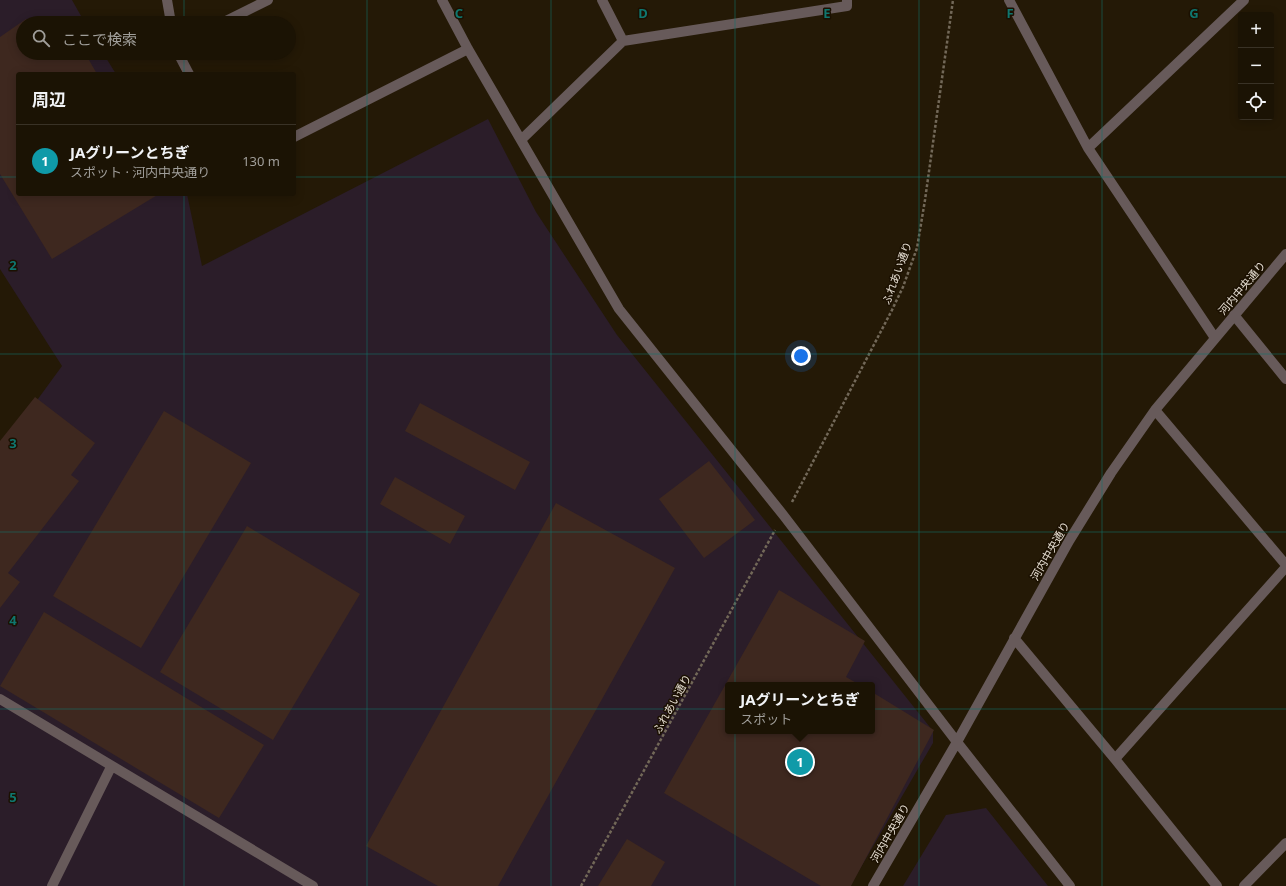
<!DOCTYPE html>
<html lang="ja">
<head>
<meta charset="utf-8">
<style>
	body { margin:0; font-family:"Noto Sans","Noto Sans JP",sans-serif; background:#282013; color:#f1f3f6 }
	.controls { position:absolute; right:12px; top:12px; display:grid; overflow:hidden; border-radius:4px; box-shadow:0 2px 10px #0003 }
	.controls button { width:36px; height:36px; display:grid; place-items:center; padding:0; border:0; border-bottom:1px solid #393226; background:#1b1304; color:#f1f3f6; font:20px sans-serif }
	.you { position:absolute; left:801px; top:356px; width:14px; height:14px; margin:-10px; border:3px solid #fff; border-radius:50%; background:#1a73e8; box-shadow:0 0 0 6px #1a73e833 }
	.badge { display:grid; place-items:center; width:26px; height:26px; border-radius:50%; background:#7c3aed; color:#fff; font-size:13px; font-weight:700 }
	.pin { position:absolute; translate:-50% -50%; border:2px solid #fff; box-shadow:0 1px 4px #0006 }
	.popup { position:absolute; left:725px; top:682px; width:150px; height:52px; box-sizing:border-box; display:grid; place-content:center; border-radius:4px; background:#1b1304; filter:drop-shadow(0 1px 3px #0005); font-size:13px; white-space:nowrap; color:#a09e9a }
	.popup b { font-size:15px; color:#f1f3f6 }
	.popup::after { content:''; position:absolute; left:50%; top:100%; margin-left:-8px; border:8px solid transparent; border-top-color:#1b1304 }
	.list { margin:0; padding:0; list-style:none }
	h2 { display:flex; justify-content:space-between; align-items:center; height:52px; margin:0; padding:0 16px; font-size:17px }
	h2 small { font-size:13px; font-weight:400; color:#a09e9a }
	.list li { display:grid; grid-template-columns:26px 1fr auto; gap:12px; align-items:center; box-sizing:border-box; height:72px; padding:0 16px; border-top:1px solid #393226 }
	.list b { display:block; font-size:15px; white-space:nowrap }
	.list p { margin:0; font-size:13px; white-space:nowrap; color:#a09e9a }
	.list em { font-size:13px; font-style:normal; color:#a09e9a }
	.icon { flex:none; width:22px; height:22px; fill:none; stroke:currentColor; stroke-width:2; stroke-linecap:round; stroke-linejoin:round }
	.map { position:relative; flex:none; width:1286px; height:886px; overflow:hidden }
	.search { position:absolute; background:#1b1304; box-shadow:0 2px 10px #0003; left:16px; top:16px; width:280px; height:44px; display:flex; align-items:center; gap:10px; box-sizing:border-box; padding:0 14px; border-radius:22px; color:#a09e9a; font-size:15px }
	.panel { position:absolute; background:#1b1304; box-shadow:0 2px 10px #0003; left:16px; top:72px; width:280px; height:124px; border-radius:4px }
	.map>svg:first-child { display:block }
	.industrial { fill:#2b1d29; fill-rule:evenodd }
	.building { fill:#3e281f }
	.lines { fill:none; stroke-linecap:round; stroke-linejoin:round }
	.path { stroke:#726858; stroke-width:2.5; stroke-dasharray:3 2; stroke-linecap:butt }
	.minor { stroke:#675a5a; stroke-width:10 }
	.grid { fill:none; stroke:#0f766e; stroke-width:1; stroke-opacity:0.55 }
	.labels { text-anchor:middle; stroke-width:3; stroke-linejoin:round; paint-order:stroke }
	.street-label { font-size:11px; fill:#e6ded2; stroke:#1b1001 }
	.grid-label { font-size:13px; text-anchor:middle; font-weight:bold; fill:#0f766e; stroke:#1b1001; stroke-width:3; stroke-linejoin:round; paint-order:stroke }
</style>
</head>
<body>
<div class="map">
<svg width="1286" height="886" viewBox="0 0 1286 886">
	<rect width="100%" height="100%" fill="#241906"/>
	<path class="industrial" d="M 0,0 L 72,0 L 85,23 L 23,23 L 23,53 L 103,53 L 116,74 L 18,74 L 18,194 L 187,194 L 202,266 L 488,119 L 536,212 L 617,335 L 933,731 L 933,743 L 850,886 L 0,886 L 0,451 L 62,366 L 0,269 ZM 728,685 L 872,685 L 872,731 L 728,731 Z
		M 986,808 L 1048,886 L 903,886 L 946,815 Z"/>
	<path class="building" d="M 26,19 L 28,23 L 23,23 L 23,53 L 43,53 L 46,58 L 52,53 L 85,53 L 97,74 L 18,74 L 18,194 L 159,194 L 52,259 L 0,174 L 0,37 Z
		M 35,397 L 95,443 L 71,475 L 79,481 L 8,573 L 20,582 L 0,608 L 0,441 Z
		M 420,403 L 530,462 L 515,490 L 405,431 Z
		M 164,411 L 251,463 L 141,648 L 53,596 Z
		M 709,461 L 755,520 L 704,558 L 659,499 Z
		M 395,477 L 465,516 L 450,544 L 380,504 Z
		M 556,503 L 675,568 L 498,886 L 438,886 L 366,846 Z
		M 247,526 L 360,594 L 273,740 L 160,672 Z
		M 779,590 L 865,641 L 846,677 L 860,685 L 728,685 L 728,731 L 872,731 L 872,692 L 934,730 L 851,886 L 821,886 L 664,793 Z
		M 44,612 L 264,745 L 219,818 L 0,686 Z
		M 627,839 L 665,862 L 651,886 L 598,886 Z"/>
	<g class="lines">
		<path class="path" d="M 792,502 L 892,310 L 903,287 L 917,248 L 925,200 L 953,0
			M 581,886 L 775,530"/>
		<path class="minor" d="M 167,0 L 171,23
			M 442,0 L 468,49 L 619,309 L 784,516 L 957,742 L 1070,886
			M 602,0 L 623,41
			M 1009,0 L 1088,148 L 1215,338
			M 222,23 L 268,0
			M 178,53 L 189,74
			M 294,137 L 468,49
			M 521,140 L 623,41 L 847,6 L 847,0
			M 1088,148 L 1244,0
			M 1234,315 L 1286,379
			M 1155,410 L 1286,565
			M 1014,638 L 1115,759 L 1217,886
			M 0,699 L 313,886
			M 1115,759 L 1286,567
			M 52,886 L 111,767
			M 873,886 L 957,742 L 1069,541 L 1111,473 L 1155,410 L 1286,254
			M 1244,886 L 1286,843"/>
	</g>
	<path class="grid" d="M 184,0 L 184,23M 367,0 L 367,886M 551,0 L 551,886M 735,0 L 735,886M 919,0 L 919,886M 1102,0 L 1102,886M 184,53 L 184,74M 0,177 L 18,177M 294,177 L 1286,177M 184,194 L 184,886M 0,354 L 1286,354M 0,532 L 1286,532M 0,709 L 1286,709"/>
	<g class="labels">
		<g class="street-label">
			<text transform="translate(897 273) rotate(-70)" y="4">ふれあい通り</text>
			<text transform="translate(1242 288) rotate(-50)" y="4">河内中央通り</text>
			<text transform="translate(1050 551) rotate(-60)" y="4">河内中央通り</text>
			<text transform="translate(672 704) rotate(-61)" y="4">ふれあい通り</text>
			<text transform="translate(890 833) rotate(-60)" y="4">河内中央通り</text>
		</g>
	</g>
	<g class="grid-label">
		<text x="459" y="18">C</text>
		<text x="643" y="18">D</text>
		<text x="827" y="18">E</text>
		<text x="1010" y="18">F</text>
		<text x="1194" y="18">G</text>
		<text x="13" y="270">2</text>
		<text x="13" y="448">3</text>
		<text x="13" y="625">4</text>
		<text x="13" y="802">5</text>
	</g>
</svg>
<div class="controls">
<button>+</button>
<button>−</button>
<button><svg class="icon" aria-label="locate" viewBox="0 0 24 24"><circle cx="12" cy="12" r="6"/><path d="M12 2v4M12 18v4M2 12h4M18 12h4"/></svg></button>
</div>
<div class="you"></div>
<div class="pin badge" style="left:800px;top:762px;background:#0f9aa8">1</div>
<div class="popup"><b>JAグリーンとちぎ</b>スポット</div>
<div class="search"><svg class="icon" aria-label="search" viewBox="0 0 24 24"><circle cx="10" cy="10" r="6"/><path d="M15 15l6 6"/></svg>ここで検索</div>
<section class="panel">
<h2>周辺<small></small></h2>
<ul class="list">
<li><span class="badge" style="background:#0f9aa8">1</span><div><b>JAグリーンとちぎ</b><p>スポット · 河内中央通り</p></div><em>130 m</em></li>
</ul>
</section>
</div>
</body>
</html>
